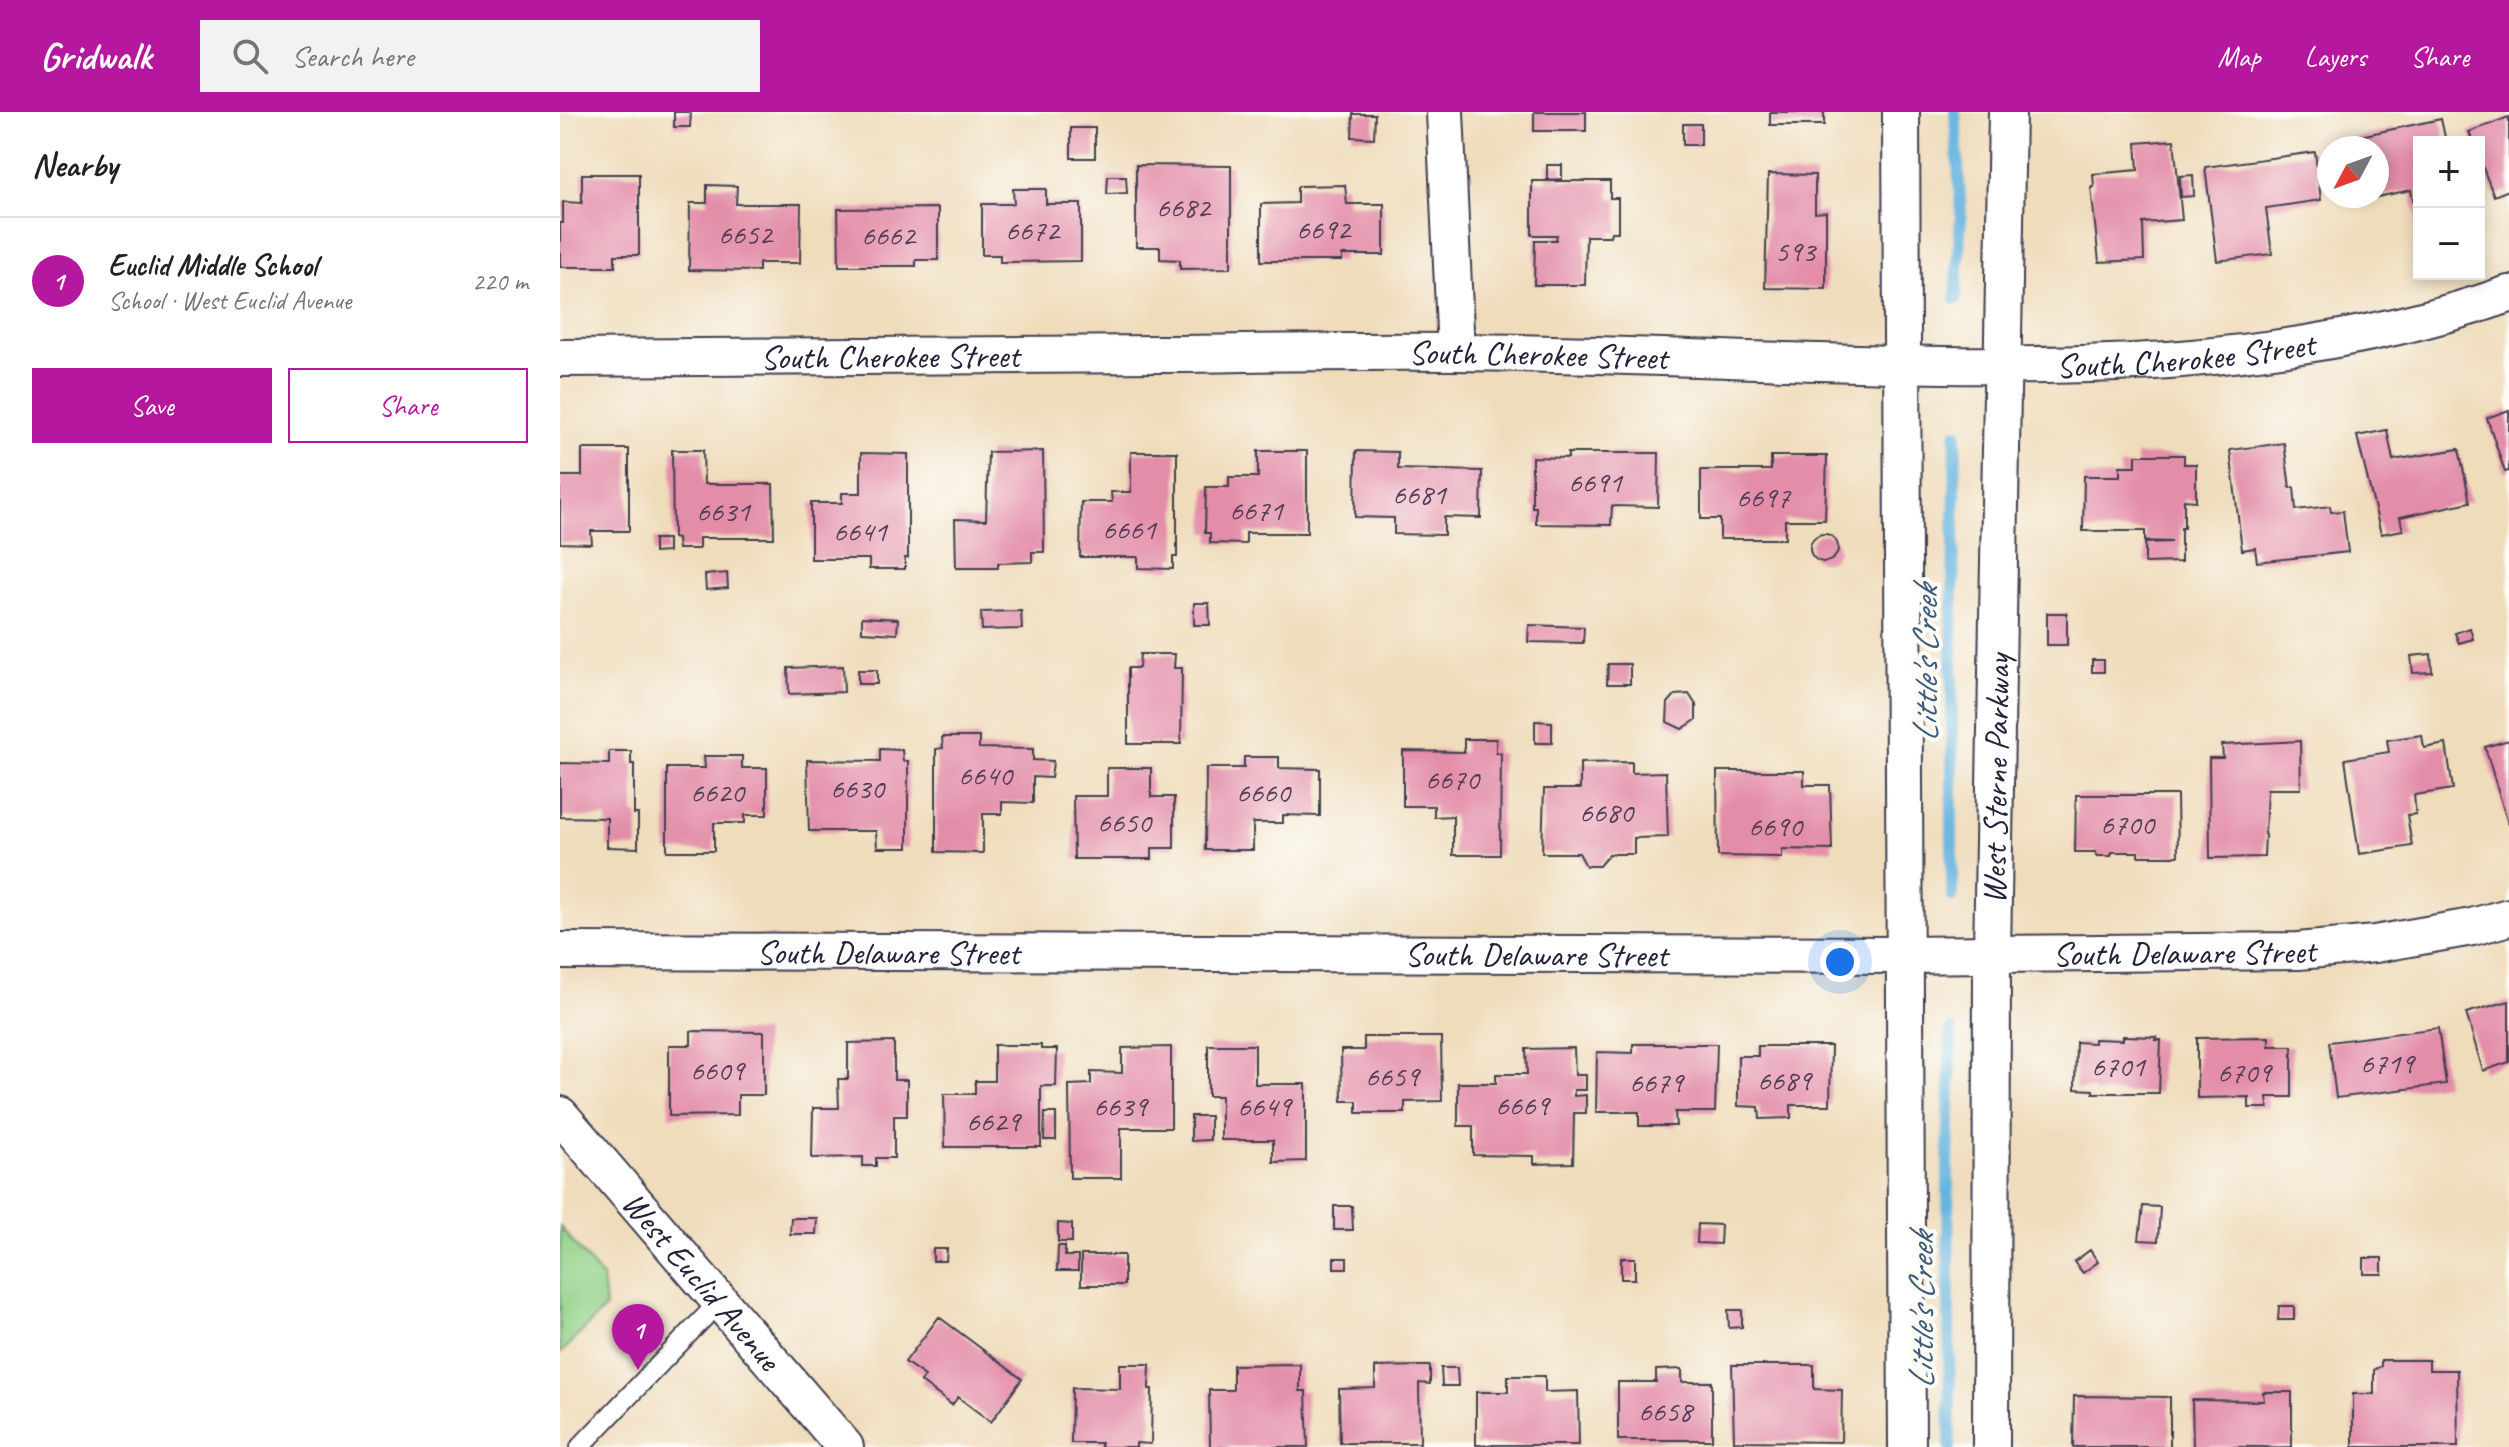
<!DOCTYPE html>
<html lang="en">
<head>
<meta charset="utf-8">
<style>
	body { margin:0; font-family:Caveat,sans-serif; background:#f2f2f2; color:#202124 }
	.controls { position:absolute; right:24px; top:24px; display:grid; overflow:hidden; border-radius:0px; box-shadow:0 4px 12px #0003 }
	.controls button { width:72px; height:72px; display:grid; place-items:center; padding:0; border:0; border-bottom:2px solid #e0e0e0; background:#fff; color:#202124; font:40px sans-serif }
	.compass { position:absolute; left:1757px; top:24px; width:72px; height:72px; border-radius:50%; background:#fff; box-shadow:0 4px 12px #0003; rotate:229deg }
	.you { position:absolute; left:1280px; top:850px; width:28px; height:28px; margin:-20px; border:6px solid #fff; border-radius:50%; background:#1a73e8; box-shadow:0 0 0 12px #1a73e833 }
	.badge { display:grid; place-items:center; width:52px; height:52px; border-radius:50%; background:#b5179e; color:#fff; font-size:26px; font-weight:700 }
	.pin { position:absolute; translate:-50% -66px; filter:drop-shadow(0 2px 4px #0008) }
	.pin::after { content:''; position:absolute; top:42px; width:28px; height:24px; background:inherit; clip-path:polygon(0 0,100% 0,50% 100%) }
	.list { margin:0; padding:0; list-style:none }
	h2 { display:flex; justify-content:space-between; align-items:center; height:104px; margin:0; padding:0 32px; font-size:34px }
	h2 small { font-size:26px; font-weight:400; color:#757577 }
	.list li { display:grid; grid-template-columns:52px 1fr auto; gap:24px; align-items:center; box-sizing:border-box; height:128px; padding:0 32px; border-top:2px solid #e0e0e0 }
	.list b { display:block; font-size:30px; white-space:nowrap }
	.list p { margin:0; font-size:26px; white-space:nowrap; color:#757577 }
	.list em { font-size:26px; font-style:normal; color:#757577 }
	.actions { display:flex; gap:16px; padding:24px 32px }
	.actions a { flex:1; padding:18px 0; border:2px solid #b5179e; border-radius:0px; text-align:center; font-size:28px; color:#b5179e }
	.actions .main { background:#b5179e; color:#fff }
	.icon { flex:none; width:44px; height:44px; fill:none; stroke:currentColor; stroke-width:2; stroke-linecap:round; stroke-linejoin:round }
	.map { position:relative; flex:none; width:1949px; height:1335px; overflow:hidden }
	header { display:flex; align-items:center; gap:48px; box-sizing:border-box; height:112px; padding:0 40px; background:#b5179e; color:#fff }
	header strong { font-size:38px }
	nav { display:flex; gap:44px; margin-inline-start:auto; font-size:28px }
	.search { width:560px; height:72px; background:#f2f2f2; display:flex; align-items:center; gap:20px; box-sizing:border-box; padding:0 28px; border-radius:0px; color:#757577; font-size:30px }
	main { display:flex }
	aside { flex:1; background:#fff }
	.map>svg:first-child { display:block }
	.green { fill:#92d188; stroke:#5a7a62; stroke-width:2 }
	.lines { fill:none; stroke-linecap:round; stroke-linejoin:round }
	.stream { stroke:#64b4de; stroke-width:12 }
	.building { fill:#e38da9 }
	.lane-casing { stroke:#413e4e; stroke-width:22 }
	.street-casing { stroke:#413e4e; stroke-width:40 }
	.lane { stroke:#fff; stroke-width:18 }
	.street { stroke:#fff; stroke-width:36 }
	.labels { text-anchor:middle; stroke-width:8; stroke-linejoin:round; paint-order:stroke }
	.number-label { font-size:30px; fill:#523d56 }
	.street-label { font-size:34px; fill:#22223b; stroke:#fdfcf7 }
	.water-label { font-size:36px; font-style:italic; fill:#3c5c7c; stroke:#fdfcf7 }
</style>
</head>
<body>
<header>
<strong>Gridwalk</strong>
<div class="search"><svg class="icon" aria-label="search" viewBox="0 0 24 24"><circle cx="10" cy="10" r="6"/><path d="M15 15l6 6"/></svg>Search here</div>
<nav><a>Map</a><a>Layers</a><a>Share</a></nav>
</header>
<main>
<aside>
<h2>Nearby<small></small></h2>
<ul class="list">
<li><span class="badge">1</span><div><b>Euclid Middle School</b><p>School · West Euclid Avenue</p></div><em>220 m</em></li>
</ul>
<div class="actions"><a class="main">Save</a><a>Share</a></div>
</aside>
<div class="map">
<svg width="1949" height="1335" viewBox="0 0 1949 1335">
	<rect width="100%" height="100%" fill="#fdfcf7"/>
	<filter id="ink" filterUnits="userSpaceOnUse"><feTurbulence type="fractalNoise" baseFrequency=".0125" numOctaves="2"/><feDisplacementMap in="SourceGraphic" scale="16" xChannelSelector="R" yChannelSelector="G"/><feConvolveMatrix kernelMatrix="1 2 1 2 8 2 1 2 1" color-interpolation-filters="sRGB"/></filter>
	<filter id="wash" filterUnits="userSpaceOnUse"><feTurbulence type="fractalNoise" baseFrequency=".006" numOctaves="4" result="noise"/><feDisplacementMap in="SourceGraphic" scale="32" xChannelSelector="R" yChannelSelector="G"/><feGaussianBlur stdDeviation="1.8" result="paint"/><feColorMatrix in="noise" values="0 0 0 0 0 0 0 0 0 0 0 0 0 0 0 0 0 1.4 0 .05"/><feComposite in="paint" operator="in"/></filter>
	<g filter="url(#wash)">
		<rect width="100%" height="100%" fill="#efdcbb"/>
		<path class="green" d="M 0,1115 L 42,1165 L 45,1196 L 0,1242 Z"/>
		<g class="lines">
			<path class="stream" d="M 1395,0 L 1401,104 L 1396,187
				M 1392,784 L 1392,531 L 1396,321
				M 1390,1335 L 1388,1057 L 1391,918"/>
		</g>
		<g id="blocks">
			<path class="building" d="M 114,0 L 131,0 L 130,15 L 114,15 Z
				M 974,0 L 1026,0 L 1026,19 L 974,19 Z
				M 1210,0 L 1264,0 L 1264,13 L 1210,13 Z
				M 793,2 L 815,2 L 814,26 L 792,25 Z
				M 1949,5 L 1949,78 L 1934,84 L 1919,46 L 1919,30 L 1913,30 L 1909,20 Z
				M 1881,7 L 1886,30 L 1859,30 L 1858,112 L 1851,78 L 1817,85 L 1817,36 L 1788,36 L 1786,27 Z
				M 1123,12 L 1141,12 L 1141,33 L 1123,33 Z
				M 511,16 L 535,16 L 535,46 L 511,46 Z
				M 1614,28 L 1622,108 L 1583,111 L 1584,148 L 1539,150 L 1531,75 L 1534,75 L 1533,62 L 1578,58 L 1576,31 Z
				M 1755,40 L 1761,88 L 1706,96 L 1712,142 L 1657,149 L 1645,55 Z
				M 576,53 L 671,54 L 671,156 L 620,157 L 620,148 L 600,147 L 600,135 L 576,135 Z
				M 987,53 L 1002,53 L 1002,67 L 987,68 Z
				M 22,62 L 79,62 L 79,143 L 55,143 L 55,155 L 0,155 L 0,111 L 3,111 L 3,90 L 22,91 Z
				M 1208,62 L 1255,63 L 1255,101 L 1266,100 L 1266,177 L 1205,176 Z
				M 1633,63 L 1634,84 L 1621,85 L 1620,64 Z
				M 548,64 L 566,64 L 567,81 L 547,82 Z
				M 972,69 L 1050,69 L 1050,86 L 1058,86 L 1058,120 L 1051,120 L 1050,124 L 1026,124 L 1025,173 L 974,173 L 975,128 L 996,128 L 997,123 L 972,123 Z
				M 147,73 L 177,74 L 176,92 L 241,92 L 240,151 L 199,151 L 199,159 L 129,158 L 130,91 L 147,91 Z
				M 785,73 L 787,92 L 824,92 L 824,143 L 782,143 L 782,149 L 701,149 L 701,92 L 737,91 L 737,76 L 740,74 Z
				M 453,77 L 486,77 L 486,92 L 521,92 L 521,149 L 440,150 L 440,143 L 422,143 L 422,92 L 454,92 Z
				M 378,96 L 378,148 L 356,148 L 356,154 L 279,154 L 278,97 Z
				M 1949,298 L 1949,359 L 1945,360 L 1927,306 Z
				M 1827,318 L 1833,348 L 1899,337 L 1910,390 L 1840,405 L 1843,418 L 1821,422 L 1797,324 Z
				M 1724,331 L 1730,376 L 1734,375 L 1736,398 L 1770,394 L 1771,400 L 1783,399 L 1788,440 L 1697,450 L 1695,436 L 1682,438 L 1670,338 Z
				M 22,337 L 69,337 L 69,419 L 31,419 L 32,432 L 0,431 L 0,364 L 22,364 Z
				M 112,338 L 143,338 L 144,372 L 213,372 L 214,426 L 139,426 L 139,437 L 118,437 L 117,427 L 113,426 Z
				M 483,339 L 484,440 L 472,440 L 472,450 L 438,451 L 438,456 L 396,456 L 395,407 L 426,408 L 428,340 Z
				M 698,339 L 747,339 L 747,421 L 686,421 L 686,432 L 650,431 L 650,421 L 645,421 L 646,375 L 669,375 L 669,365 L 698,365 Z
				M 796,339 L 838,340 L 838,357 L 922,359 L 921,406 L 884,405 L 884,423 L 834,422 L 834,406 L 795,405 Z
				M 571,340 L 617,340 L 617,445 L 613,445 L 613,457 L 578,456 L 578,445 L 520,445 L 521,390 L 552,390 L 551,380 L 571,380 Z
				M 301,341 L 348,342 L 348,446 L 345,446 L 345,457 L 309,457 L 309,447 L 251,447 L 251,391 L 282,391 L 282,381 L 301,381 Z
				M 1008,341 L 1099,341 L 1098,395 L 1052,394 L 1051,413 L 976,412 L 976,395 L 972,395 L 972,345 L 1008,346 Z
				M 1576,343 L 1624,343 L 1624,352 L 1636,352 L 1636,389 L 1624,388 L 1624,416 L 1621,416 L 1621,450 L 1585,451 L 1585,431 L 1612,430 L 1585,429 L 1585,419 L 1523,419 L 1524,364 L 1560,364 L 1560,354 L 1576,354 Z
				M 1211,344 L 1267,344 L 1265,408 L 1225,408 L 1225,427 L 1160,427 L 1160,407 L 1141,407 L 1141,358 L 1211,358 Z
				M1250 436a14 14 0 1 1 28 0a14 14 0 1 1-28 0Z
				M 94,427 L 108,427 L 108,440 L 94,441 Z
				M 167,461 L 168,476 L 146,478 L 145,463 Z
				M 634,491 L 649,491 L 650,513 L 634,513 Z
				M 461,499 L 462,517 L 422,518 L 421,500 Z
				M 1487,501 L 1507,501 L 1507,533 L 1487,533 Z
				M 302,505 L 338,507 L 337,522 L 302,520 Z
				M 969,513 L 1024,515 L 1023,531 L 968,530 Z
				M 1910,516 L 1913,527 L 1899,531 L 1895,521 Z
				M 580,542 L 615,542 L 614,556 L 622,556 L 621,632 L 568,632 L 568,556 L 579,556 Z
				M 1871,542 L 1872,560 L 1853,561 L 1851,544 Z
				M 1532,548 L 1544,548 L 1544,560 L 1532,560 Z
				M 1048,552 L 1070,552 L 1070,572 L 1047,572 Z
				M 283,554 L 284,580 L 229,582 L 228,556 Z
				M 298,558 L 317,558 L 317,572 L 298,572 Z
				M 1129,582 L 1136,593 L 1136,608 L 1122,617 L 1107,610 L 1108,591 L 1115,583 Z
				M 975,609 L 992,610 L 992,631 L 975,631 Z
				M 1862,623 L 1864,636 L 1886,632 L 1893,677 L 1854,683 L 1856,702 L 1847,703 L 1852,734 L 1799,742 L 1785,647 L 1829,640 L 1827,628 Z
				M 382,625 L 419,625 L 419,636 L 473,637 L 473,648 L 493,649 L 491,666 L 473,665 L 473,691 L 442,690 L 442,702 L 423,702 L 423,741 L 376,740 L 376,637 L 383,636 Z
				M 904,627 L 936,627 L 936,641 L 941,641 L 940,743 L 893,743 L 893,704 L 874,705 L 874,694 L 843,694 L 843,639 L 904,640 Z
				M 1949,628 L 1949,712 L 1948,712 L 1925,635 Z
				M 1740,629 L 1741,677 L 1707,677 L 1704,745 L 1650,746 L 1649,646 L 1663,646 L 1662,633 Z
				M 320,637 L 342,638 L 343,649 L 348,649 L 348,736 L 317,736 L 316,719 L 249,719 L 247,648 L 320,649 Z
				M 49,639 L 71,639 L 71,652 L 74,652 L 74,702 L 78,702 L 78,736 L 47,735 L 47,706 L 0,705 L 0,651 L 49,652 Z
				M 144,644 L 182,644 L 182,656 L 207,656 L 207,703 L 185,703 L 185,711 L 154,711 L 154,739 L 107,739 L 107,656 L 145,656 Z
				M 684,645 L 719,645 L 719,656 L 760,657 L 760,704 L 723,703 L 723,711 L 693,711 L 693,738 L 645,738 L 646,656 L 684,656 Z
				M 1072,650 L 1072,661 L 1106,660 L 1108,725 L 1074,726 L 1074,742 L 1049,742 L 1039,754 L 1026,754 L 1019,741 L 982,741 L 984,677 L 1020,677 L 1020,651 Z
				M 547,656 L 591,656 L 591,685 L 614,685 L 614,736 L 592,736 L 592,747 L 514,747 L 513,684 L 547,684 Z
				M 1157,659 L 1244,659 L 1244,673 L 1270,673 L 1272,738 L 1222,737 L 1222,745 L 1158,744 Z
				M 1516,683 L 1617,683 L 1618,744 L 1578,744 L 1578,740 L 1552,740 L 1551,744 L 1536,744 L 1536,740 L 1515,740 Z
				M 1949,889 L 1949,950 L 1923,959 L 1906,901 Z
				M 1878,916 L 1886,972 L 1776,986 L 1769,930 Z
				M 131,919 L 204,920 L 204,983 L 178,983 L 178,1003 L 109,1004 L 109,933 L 131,933 Z
				M 1563,924 L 1596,925 L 1595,928 L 1601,928 L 1599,981 L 1533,981 L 1533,978 L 1515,977 L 1516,930 L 1534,931 L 1534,927 L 1563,928 Z
				M 804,925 L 881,925 L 882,989 L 845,990 L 845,1001 L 797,1001 L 797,989 L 782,989 L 781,938 L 804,938 Z
				M 1709,925 L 1709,934 L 1732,934 L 1732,985 L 1707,985 L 1708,996 L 1689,996 L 1689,985 L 1637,986 L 1637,926 Z
				M 334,930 L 334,968 L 347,968 L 347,1004 L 334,1004 L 334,1046 L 316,1046 L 316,1054 L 303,1054 L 303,1045 L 252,1046 L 253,996 L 279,996 L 278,967 L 288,967 L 288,931 Z
				M 1073,932 L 1157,932 L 1155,1000 L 1115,1000 L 1116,1014 L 1079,1014 L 1079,1000 L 1036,1000 L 1037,940 L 1073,941 Z
				M 434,933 L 481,933 L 481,937 L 497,937 L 496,974 L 481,974 L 481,1035 L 385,1035 L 384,982 L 415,982 L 415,969 L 434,969 Z
				M 648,933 L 695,933 L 695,972 L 746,972 L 746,1049 L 713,1050 L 713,1028 L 661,1028 L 661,984 L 648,984 Z
				M 1198,934 L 1271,934 L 1270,993 L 1231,993 L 1231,1006 L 1200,1007 L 1199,995 L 1178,994 L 1178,944 L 1198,944 Z
				M 611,935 L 611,1016 L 561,1016 L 561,1066 L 510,1066 L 509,973 L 531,972 L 531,960 L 562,961 L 562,936 Z
				M 1014,936 L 1015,963 L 1026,963 L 1026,978 L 1014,978 L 1014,984 L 1026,983 L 1026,1001 L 1014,1001 L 1013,1051 L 974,1052 L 974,1044 L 913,1043 L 913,1014 L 898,1014 L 898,971 L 936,971 L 936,962 L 967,962 L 966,937 Z
				M 485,1001 L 496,1001 L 496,1028 L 484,1028 Z
				M 631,1004 L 650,1004 L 650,1028 L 631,1029 Z
				M 774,1094 L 792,1094 L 793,1118 L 774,1118 Z
				M 1583,1094 L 1600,1095 L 1598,1129 L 1579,1128 Z
				M 231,1106 L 257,1106 L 256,1122 L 230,1122 Z
				M 498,1111 L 512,1112 L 512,1130 L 498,1130 Z
				M 1138,1112 L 1161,1113 L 1160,1132 L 1137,1131 Z
				M 498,1134 L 505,1134 L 505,1144 L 518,1144 L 518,1159 L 497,1159 Z
				M 373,1137 L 387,1137 L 386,1149 L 373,1149 Z
				M 1530,1138 L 1538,1150 L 1523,1161 L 1514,1150 Z
				M 521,1143 L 564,1143 L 564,1173 L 521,1173 Z
				M 774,1146 L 787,1146 L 787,1156 L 774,1156 Z
				M 1061,1146 L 1075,1146 L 1075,1167 L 1061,1167 Z
				M 1804,1146 L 1822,1146 L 1822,1162 L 1804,1162 Z
				M 1719,1194 L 1734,1194 L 1734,1208 L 1718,1208 Z
				M 1168,1198 L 1182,1198 L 1182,1215 L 1169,1216 Z
				M 379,1205 L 462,1267 L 431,1310 L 398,1285 L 392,1293 L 361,1270 L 365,1264 L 345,1250 Z
				M 1821,1248 L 1869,1248 L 1869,1258 L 1897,1258 L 1898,1335 L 1793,1335 L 1793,1282 L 1814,1282 L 1814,1258 L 1821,1254 Z
				M 560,1252 L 590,1252 L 589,1277 L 592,1277 L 591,1332 L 576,1331 L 576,1335 L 541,1335 L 541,1331 L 511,1331 L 512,1276 L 560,1277 Z
				M 740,1252 L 740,1279 L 746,1279 L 748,1335 L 650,1335 L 649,1278 L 673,1278 L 673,1253 Z
				M 1172,1253 L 1254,1253 L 1254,1277 L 1282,1278 L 1281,1330 L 1174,1329 Z
				M 859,1254 L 870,1254 L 870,1272 L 859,1271 L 860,1331 L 780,1331 L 779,1277 L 815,1276 L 815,1255 Z
				M 881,1256 L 897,1256 L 898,1274 L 882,1274 Z
				M 1122,1257 L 1122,1270 L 1152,1270 L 1152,1328 L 1058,1328 L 1058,1270 L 1096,1270 L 1096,1258 Z
				M 948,1264 L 985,1264 L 985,1280 L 1018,1279 L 1019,1333 L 916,1333 L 916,1280 L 948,1280 Z
				M 1703,1280 L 1732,1280 L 1732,1335 L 1633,1335 L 1632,1288 L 1704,1289 Z
				M 1514,1284 L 1610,1285 L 1610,1335 L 1513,1335 Z"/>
		</g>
	</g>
	<g filter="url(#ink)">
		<use href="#blocks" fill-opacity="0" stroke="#413e4e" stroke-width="2"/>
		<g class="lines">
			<g class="lane-casing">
				<path id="lane" d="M 20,1335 L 160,1189"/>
			</g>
			<g class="street-casing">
				<g id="street">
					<path d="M 885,0 L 896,240"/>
					<path d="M 1341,0 L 1347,1335"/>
					<path id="s1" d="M 0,246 C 200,245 400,243 600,242 C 698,241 797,239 895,240 C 1029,241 1164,248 1298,251 C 1517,258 1739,255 1949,182"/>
					<path id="s2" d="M 0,839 L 1338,843 L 1738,839 L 1815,832 L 1912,815 L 1949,805"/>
					<path id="s3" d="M 0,1003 L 285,1335"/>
					<path id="s4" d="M 1431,1335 L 1432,842 L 1447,0"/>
				</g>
			</g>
			<use href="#lane" class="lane"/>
			<use href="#street" class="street"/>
		</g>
	</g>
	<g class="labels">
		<g class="number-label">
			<text x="623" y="105">6682</text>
			<text x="763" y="127">6692</text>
			<text x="472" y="128">6672</text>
			<text x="185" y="132">6652</text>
			<text x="328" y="133">6662</text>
			<text x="1235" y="149">593</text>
			<text x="1035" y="380">6691</text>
			<text x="859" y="392">6681</text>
			<text x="1203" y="395">6697</text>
			<text x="696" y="408">6671</text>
			<text x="163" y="409">6631</text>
			<text x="569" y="427">6661</text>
			<text x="300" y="429">6641</text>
			<text x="425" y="673">6640</text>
			<text x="892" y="677">6670</text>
			<text x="297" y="686">6630</text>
			<text x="157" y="690">6620</text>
			<text x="703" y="690">6660</text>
			<text x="1046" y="710">6680</text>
			<text x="564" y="720">6650</text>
			<text x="1567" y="722">6700</text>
			<text x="1215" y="724">6690</text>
			<text x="1827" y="961">6719</text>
			<text x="1558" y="964">6701</text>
			<text x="157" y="968">6609</text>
			<text x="1684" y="970">6709</text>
			<text x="832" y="974">6659</text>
			<text x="1224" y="978">6689</text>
			<text x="1096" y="980">6679</text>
			<text x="962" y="1003">6669</text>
			<text x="560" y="1004">6639</text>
			<text x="704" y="1004">6649</text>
			<text x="433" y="1019">6629</text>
			<text x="1105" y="1309">6658</text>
		</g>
		<g class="street-label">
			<text dy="12" stroke="none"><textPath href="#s1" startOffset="1626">South Cherokee Street</textPath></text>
			<text dy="12" stroke="none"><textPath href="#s1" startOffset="978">South Cherokee Street</textPath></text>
			<text dy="12" stroke="none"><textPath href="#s1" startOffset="330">South Cherokee Street</textPath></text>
			<text dy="12" stroke="none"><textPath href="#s4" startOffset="668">West Sterne Parkway</textPath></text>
			<text dy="12" stroke="none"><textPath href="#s2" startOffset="1624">South Delaware Street</textPath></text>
			<text dy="12" stroke="none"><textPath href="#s2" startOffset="328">South Delaware Street</textPath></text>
			<text dy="12" stroke="none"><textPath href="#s2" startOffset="976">South Delaware Street</textPath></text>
			<text dy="12" stroke="none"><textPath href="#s3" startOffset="218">West Euclid Avenue</textPath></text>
		</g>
		<g class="water-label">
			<text transform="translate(1364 552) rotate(-90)" y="13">Little's Creek</text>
			<text transform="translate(1360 1199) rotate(-90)" y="13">Little's Creek</text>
		</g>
	</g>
</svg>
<div class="controls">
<button>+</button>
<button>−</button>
</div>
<svg class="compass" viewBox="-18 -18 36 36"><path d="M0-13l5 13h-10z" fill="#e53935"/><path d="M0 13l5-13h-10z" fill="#757577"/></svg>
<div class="you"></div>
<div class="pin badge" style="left:78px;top:1258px">1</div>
</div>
</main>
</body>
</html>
